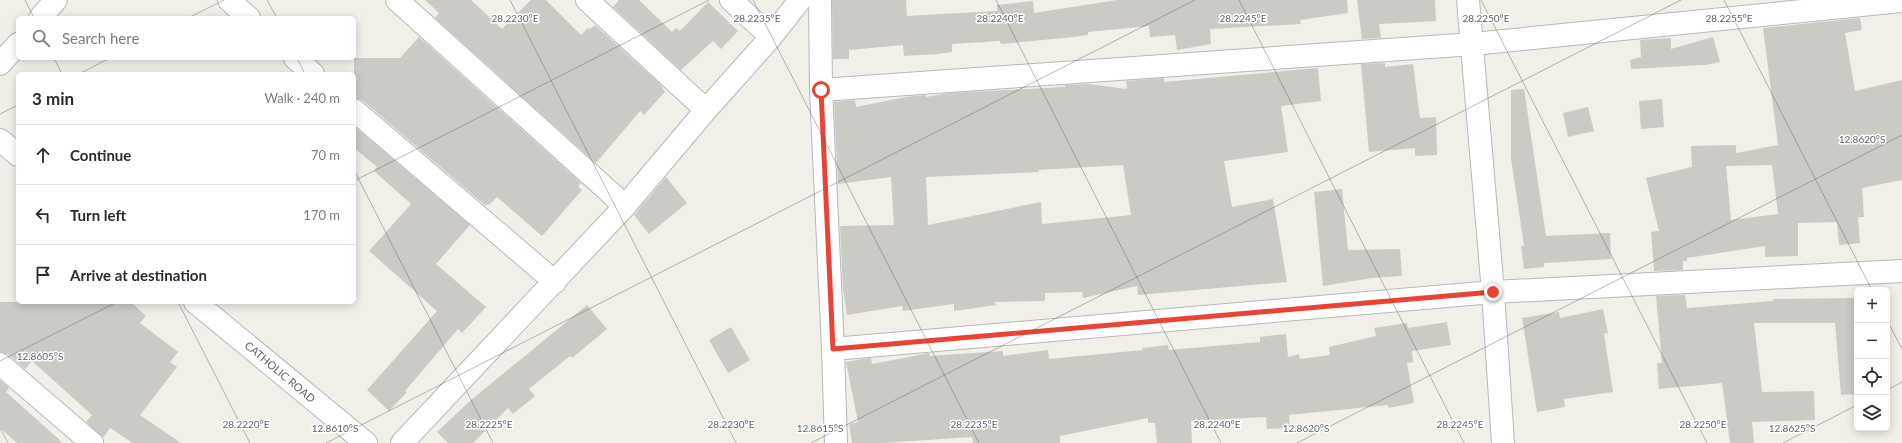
<!DOCTYPE html>
<html lang="en">
<head>
<meta charset="utf-8">
<style>
	body { margin:0; font-family:Lato,sans-serif; background:#f2f2f3; color:#2b2b33 }
	.controls { position:absolute; right:12px; bottom:12px; display:grid; overflow:hidden; border-radius:6px; box-shadow:0 2px 10px #0003 }
	.controls button { width:36px; height:36px; display:grid; place-items:center; padding:0; border:0; border-bottom:1px solid #e1e1e2; background:#fff; color:#2b2b33; font:20px sans-serif }
	.stop { position:absolute; width:12px; height:12px; margin:-9px; border:3px solid #ea4335; border-radius:50%; background:#fff }
	.stop.end { background:#ea4335; border-color:#fff; box-shadow:0 1px 4px #0008 }
	.list { margin:0; padding:0; list-style:none }
	h2 { display:flex; justify-content:space-between; align-items:center; height:52px; margin:0; padding:0 16px; font-size:17px }
	h2 small { font-size:13px; font-weight:400; color:#7c7c81 }
	.list li { display:grid; grid-template-columns:26px 1fr auto; gap:12px; align-items:center; box-sizing:border-box; height:60px; padding:0 16px; border-top:1px solid #e1e1e2 }
	.list b { display:block; font-size:15px; white-space:nowrap }
	.list em { font-size:13px; font-style:normal; color:#7c7c81 }
	.icon { flex:none; width:22px; height:22px; fill:none; stroke:currentColor; stroke-width:2; stroke-linecap:round; stroke-linejoin:round }
	.map { position:relative; flex:none; width:1902px; height:443px; overflow:hidden }
	.search { position:absolute; background:#fff; box-shadow:0 2px 10px #0003; left:16px; top:16px; width:340px; height:44px; display:flex; align-items:center; gap:10px; box-sizing:border-box; padding:0 14px; border-radius:6px; color:#7c7c81; font-size:15px }
	.panel { position:absolute; background:#fff; box-shadow:0 2px 10px #0003; left:16px; top:72px; width:340px; height:232px; border-radius:6px }
	.map>svg:first-child { display:block }
	.building { fill:#cccac5; fill-rule:evenodd }
	.lines { fill:none; stroke-linecap:round; stroke-linejoin:round }
	.minor-casing { stroke:#b5b8bc; stroke-width:24 }
	.minor { stroke:#fff; stroke-width:22 }
	.route { stroke:#ea4335; stroke-width:5 }
	.ticks { fill:none; stroke:#5f6368; stroke-width:1; stroke-opacity:0.45 }
	.labels { text-anchor:middle; stroke-width:3; stroke-linejoin:round; paint-order:stroke }
	.street-label { font-size:11px; fill:#5f6368; stroke:#fff }
	.ticks-label { font-size:10px; text-anchor:middle; fill:#5f6368; stroke:#fff; stroke-width:3; stroke-linejoin:round; paint-order:stroke }
</style>
</head>
<body>
<div class="map">
<svg width="1902" height="443" viewBox="0 0 1902 443">
	<rect width="100%" height="100%" fill="#f1efe8"/>
	<path class="building" d="M 425,0 L 471,0 L 502,29 L 531,0 L 546,0 L 581,35 L 588,28 L 590,29 L 595,25 L 663,87 L 662,88 L 665,92 L 644,115 L 640,111 L 596,163 L 435,18 L 439,13 Z
		M 619,0 L 639,0 L 672,32 L 676,28 L 680,31 L 708,2 L 738,31 L 721,49 L 713,41 L 681,70 L 613,7 Z
		M 832,0 L 906,0 L 907,16 L 997,11 L 997,5 L 1033,1 L 1034,13 L 1117,0 L 1347,0 L 1348,13 L 1300,20 L 1301,24 L 1210,29 L 1211,44 L 1177,50 L 1175,35 L 1150,37 L 1149,26 L 1088,32 L 1088,35 L 1064,38 L 1001,44 L 1000,41 L 952,44 L 952,52 L 937,54 L 904,56 L 903,45 L 849,50 L 849,59 L 833,59 Z
		M 1357,0 L 1435,0 L 1436,21 L 1379,24 L 1381,38 L 1362,39 Z
		M 1860,18 L 1862,30 L 1845,33 L 1855,91 L 1902,80 L 1902,180 L 1862,188 L 1864,217 L 1858,217 L 1860,243 L 1839,245 L 1837,222 L 1798,223 L 1798,256 L 1765,257 L 1765,246 L 1687,258 L 1687,261 L 1683,261 L 1683,270 L 1654,271 L 1651,232 L 1659,231 L 1646,178 L 1692,167 L 1691,146 L 1736,145 L 1736,153 L 1778,145 L 1763,28 ZM 1772,165 L 1778,214 L 1731,220 L 1726,166 Z
		M 419,37 L 581,183 L 578,186 L 582,190 L 542,236 L 497,197 L 489,205 L 488,204 L 486,206 L 362,100 L 354,98 L 354,58 L 400,58 Z
		M 1713,37 L 1720,62 L 1705,65 L 1631,69 L 1630,60 L 1641,57 L 1640,40 L 1671,38 L 1671,49 Z
		M 1385,63 L 1385,67 L 1413,64 L 1420,118 L 1436,117 L 1437,155 L 1415,156 L 1415,148 L 1369,152 L 1361,64 Z
		M 1318,68 L 1321,101 L 1281,106 L 1288,152 L 1224,161 L 1232,207 L 1273,199 L 1287,282 L 1138,295 L 1137,286 L 1083,298 L 1082,292 L 1045,293 L 1045,301 L 995,302 L 996,305 L 954,311 L 954,304 L 903,311 L 902,306 L 847,315 L 843,290 L 840,226 L 894,225 L 891,177 L 838,184 L 834,102 L 855,100 L 856,107 L 906,97 L 926,95 L 926,97 L 949,93 L 1065,87 L 1065,85 L 1089,84 L 1127,89 L 1126,81 L 1164,78 L 1164,82 ZM 1123,165 L 1131,215 L 1042,224 L 1041,202 L 928,225 L 926,177 L 1039,172 L 1039,170 Z
		M 1524,89 L 1546,236 L 1610,233 L 1611,259 L 1544,263 L 1544,267 L 1524,269 L 1521,246 L 1524,246 L 1511,158 L 1511,90 Z
		M 1662,99 L 1664,127 L 1641,129 L 1639,101 Z
		M 1588,107 L 1594,131 L 1568,137 L 1563,113 Z
		M 354,126 L 470,225 L 436,264 L 486,307 L 462,333 L 458,329 L 405,391 L 407,392 L 389,411 L 367,390 L 437,311 L 369,251 L 411,204 L 374,171 L 377,167 L 354,148 Z
		M 666,177 L 687,203 L 649,234 L 634,215 Z
		M 1342,189 L 1348,250 L 1400,249 L 1402,276 L 1372,278 L 1323,286 L 1314,192 Z
		M 1685,295 L 1687,308 L 1773,301 L 1773,299 L 1857,298 L 1857,394 L 1841,395 L 1835,323 L 1754,323 L 1762,392 L 1814,391 L 1815,420 L 1752,422 L 1754,443 L 1730,443 L 1722,383 L 1659,389 L 1657,363 L 1662,363 L 1656,296 Z
		M 0,302 L 131,302 L 146,316 L 140,323 L 178,352 L 170,362 L 177,367 L 140,415 L 181,443 L 133,443 L 110,428 L 103,438 L 86,422 L 92,415 L 32,361 L 25,369 L 8,354 L 0,352 Z
		M 587,305 L 607,329 L 572,358 L 570,356 L 529,389 L 535,396 L 513,414 L 508,408 L 473,443 L 448,443 L 437,432 L 471,400 Z
		M 1603,309 L 1608,333 L 1604,334 L 1613,392 L 1564,399 L 1565,407 L 1537,412 L 1522,318 L 1559,312 L 1560,318 Z
		M 1447,322 L 1451,345 L 1412,351 L 1413,362 L 1407,363 L 1414,403 L 1388,408 L 1388,405 L 1289,415 L 1290,428 L 1267,429 L 1266,417 L 1191,421 L 1192,443 L 1157,443 L 1155,423 L 1148,423 L 1148,418 L 1060,436 L 1060,443 L 973,443 L 972,437 L 882,443 L 852,443 L 849,424 L 858,422 L 846,362 L 862,359 L 871,358 L 872,364 L 929,353 L 930,356 L 1003,351 L 1003,356 L 1048,350 L 1049,359 L 1143,350 L 1142,348 L 1168,345 L 1169,350 L 1260,342 L 1260,337 L 1286,334 L 1288,357 L 1299,354 L 1300,359 L 1330,355 L 1329,347 L 1376,336 L 1374,328 L 1407,323 L 1408,328 Z
		M 731,327 L 750,360 L 728,373 L 709,340 Z
		M 0,380 L 9,388 L 6,392 L 63,443 L 17,443 L 0,428 Z"/>
	<g class="lines">
		<g class="minor-casing">
			<path id="minor" d="M 229,0 L 249,18
				M 397,0 L 625,206
				M 587,0 L 706,110
				M 731,0 L 771,37
				M 820,0 L 821,90 L 833,349
				M 1468,0 L 1493,292 L 1503,443
				M 40,18 L 56,0
				M 295,58 L 313,74
				M 0,64 L 18,44
				M 821,90 L 1473,44 L 1902,1
				M 354,110 L 555,282
				M 0,140 L 18,155
				M 195,302 L 366,443
				M 0,364 L 92,443
				M 402,443 L 625,206 L 706,110 L 771,37 L 800,0
				M 836,443 L 833,349 L 1493,292 L 1902,271"/>
		</g>
		<use href="#minor" class="minor"/>
	</g>
	<g class="lines">
		<path class="route" d="M 821,90 L 833,349 L 1493,292"/>
	</g>
	<path class="ticks" d="M 25,0 L 34,18M 267,0 L 277,18M 510,0 L 736,443M 753,0 L 979,443M 996,0 L 1221,443M 1239,0 L 1464,443M 1481,0 L 1707,443M 1724,0 L 1872,290M 188,18 L 224,0M 54,58 L 62,74M 297,58 L 305,74M 79,74 L 110,58M 0,114 L 18,105M 354,170 L 493,443M 354,181 L 709,0M 178,302 L 250,443M 1887,320 L 1902,349M 0,361 L 117,302M 1887,390 L 1902,382M 0,428 L 8,443M 326,443 L 1195,0M 811,443 L 1681,0M 1297,443 L 1902,135M 1783,443 L 1857,405"/>
	<g class="labels">
		<g class="street-label">
			<text transform="translate(280 372) rotate(40)" y="4">CATHOLIC ROAD</text>
		</g>
	</g>
	<g class="ticks-label">
		<text x="515" y="22">28.2230°E</text>
		<text x="757" y="22">28.2235°E</text>
		<text x="1000" y="22">28.2240°E</text>
		<text x="1243" y="22">28.2245°E</text>
		<text x="1486" y="22">28.2250°E</text>
		<text x="1729" y="22">28.2255°E</text>
		<text x="1862" y="143">12.8620°S</text>
		<text x="40" y="360">12.8605°S</text>
		<text x="246" y="428">28.2220°E</text>
		<text x="489" y="428">28.2225°E</text>
		<text x="731" y="428">28.2230°E</text>
		<text x="974" y="428">28.2235°E</text>
		<text x="1217" y="428">28.2240°E</text>
		<text x="1460" y="428">28.2245°E</text>
		<text x="1703" y="428">28.2250°E</text>
		<text x="335" y="432">12.8610°S</text>
		<text x="820" y="432">12.8615°S</text>
		<text x="1306" y="432">12.8620°S</text>
		<text x="1792" y="432">12.8625°S</text>
	</g>
</svg>
<div class="controls">
<button>+</button>
<button>−</button>
<button><svg class="icon" aria-label="locate" viewBox="0 0 24 24"><circle cx="12" cy="12" r="6"/><path d="M12 2v4M12 18v4M2 12h4M18 12h4"/></svg></button>
<button><svg class="icon" aria-label="layers" viewBox="0 0 24 24"><path d="M12 4l9 5-9 5-9-5zM3 14l9 5 9-5"/></svg></button>
</div>
<div class="stop" style="left:821px;top:90px"></div>
<div class="stop end" style="left:1493px;top:292px"></div>
<div class="search"><svg class="icon" aria-label="search" viewBox="0 0 24 24"><circle cx="10" cy="10" r="6"/><path d="M15 15l6 6"/></svg>Search here</div>
<section class="panel">
<h2>3 min<small>Walk · 240 m</small></h2>
<ul class="list">
<li><svg class="icon" aria-label="ahead" viewBox="0 0 24 24"><path d="M12 20V5M6 11l6-6 6 6"/></svg><div><b>Continue</b></div><em>70 m</em></li>
<li><svg class="icon" aria-label="left" viewBox="0 0 24 24"><path d="M17 20v-9H6M10 6l-5 5 5 5"/></svg><div><b>Turn left</b></div><em>170 m</em></li>
<li><svg class="icon" aria-label="arrive" viewBox="0 0 24 24"><path d="M6 21V4h12l-3 4 3 4H6"/></svg><div><b>Arrive at destination</b></div></li>
</ul>
</section>
</div>
</body>
</html>
